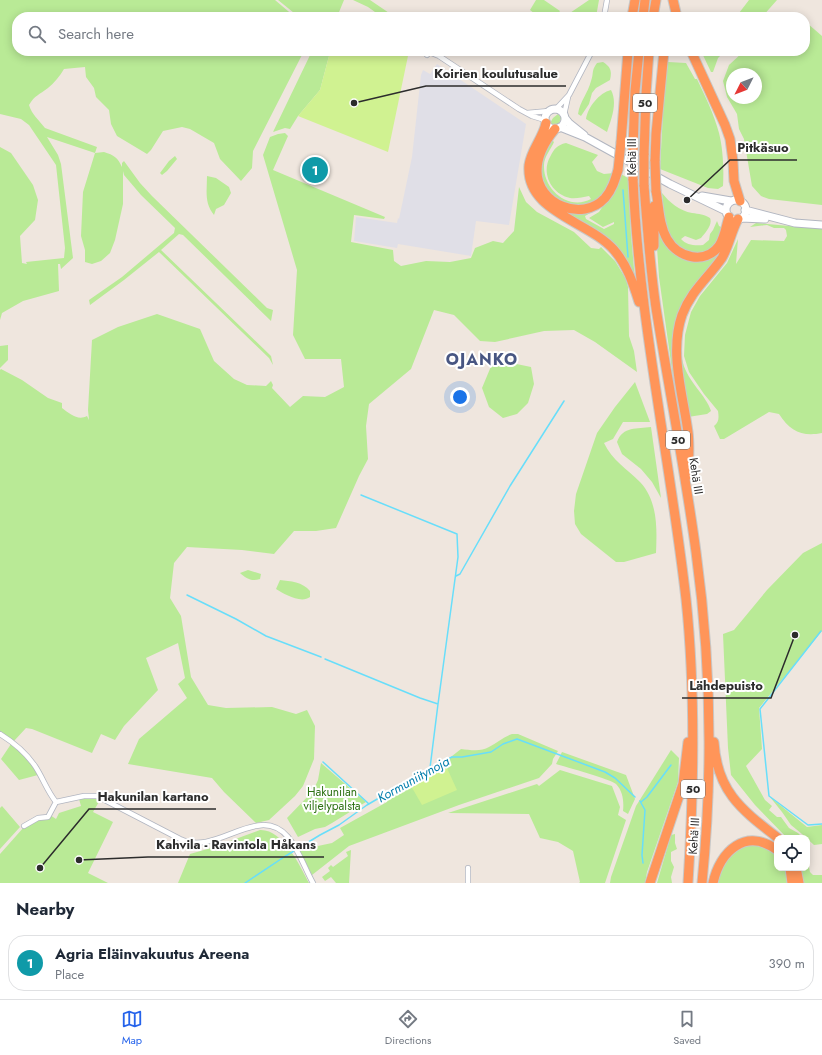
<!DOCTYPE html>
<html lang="en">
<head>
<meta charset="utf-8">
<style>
	body { margin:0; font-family:Jost,sans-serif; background:#f2f2f3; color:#1f2937 }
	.controls { position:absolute; right:12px; bottom:12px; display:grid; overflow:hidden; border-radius:8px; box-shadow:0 2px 10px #0003 }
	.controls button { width:36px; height:36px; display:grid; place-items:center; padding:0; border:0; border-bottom:1px solid #e0e1e3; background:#fff; color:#1f2937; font:20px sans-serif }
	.compass { position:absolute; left:726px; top:68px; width:36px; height:36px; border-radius:50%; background:#fff; box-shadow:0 2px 10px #0003; rotate:228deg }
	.you { position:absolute; left:460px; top:397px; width:14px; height:14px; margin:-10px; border:3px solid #fff; border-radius:50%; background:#1a73e8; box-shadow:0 0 0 6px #1a73e833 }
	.badge { display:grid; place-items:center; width:26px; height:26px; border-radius:50%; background:#2563eb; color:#fff; font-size:13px; font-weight:700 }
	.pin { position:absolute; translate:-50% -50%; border:2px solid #fff; box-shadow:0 1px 4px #0006 }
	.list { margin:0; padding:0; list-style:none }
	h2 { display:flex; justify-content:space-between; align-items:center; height:52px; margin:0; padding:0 16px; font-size:17px }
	h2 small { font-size:13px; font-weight:400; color:#747a83 }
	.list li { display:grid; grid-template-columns:26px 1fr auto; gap:12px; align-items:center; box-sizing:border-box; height:56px; margin:0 8px 8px; padding:0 8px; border:1px solid #e0e1e3; border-radius:16px }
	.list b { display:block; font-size:15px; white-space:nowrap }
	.list p { margin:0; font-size:13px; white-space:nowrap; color:#747a83 }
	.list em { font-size:13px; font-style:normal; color:#747a83 }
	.icon { flex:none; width:22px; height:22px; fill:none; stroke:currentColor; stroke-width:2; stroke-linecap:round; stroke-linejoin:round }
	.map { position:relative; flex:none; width:822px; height:883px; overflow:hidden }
	.search { position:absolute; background:#fff; box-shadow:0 2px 10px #0003; left:12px; right:12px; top:12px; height:44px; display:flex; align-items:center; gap:10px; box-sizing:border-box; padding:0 14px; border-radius:16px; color:#747a83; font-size:15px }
	.sheet { height:116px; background:#fff }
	nav { display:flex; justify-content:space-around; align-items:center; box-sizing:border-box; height:56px; border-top:1px solid #e0e1e3; background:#fff; font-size:11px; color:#747a83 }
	nav a { display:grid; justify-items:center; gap:2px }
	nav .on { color:#2563eb }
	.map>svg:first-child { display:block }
	.industrial { fill:#e0dfe7 }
	.green { fill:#b9ea96; fill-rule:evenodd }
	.pitch { fill:#d0f291 }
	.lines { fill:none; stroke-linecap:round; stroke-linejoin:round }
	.stream { stroke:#68defa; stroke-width:1.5 }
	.street-casing { stroke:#b2b6c1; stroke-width:6 }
	.secondary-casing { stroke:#b2b6c1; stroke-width:9 }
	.highway-casing { stroke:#c8c8c8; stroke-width:11 }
	.street { stroke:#fff; stroke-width:4.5 }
	.secondary { stroke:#fff; stroke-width:7 }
	.highway { stroke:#ff9559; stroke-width:9 }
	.highway-bridge-casing { stroke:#c8c8c8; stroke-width:11; stroke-linecap:butt }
	.highway-bridge { stroke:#ff9559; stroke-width:9 }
	.labels { text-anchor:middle; stroke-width:4; stroke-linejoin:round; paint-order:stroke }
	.shield { fill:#fff; stroke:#6b6b6b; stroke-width:1 }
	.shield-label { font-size:11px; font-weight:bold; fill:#2c2c2c }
	.street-label { font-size:12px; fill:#2c2c2c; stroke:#fff }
	.park-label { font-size:12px; fill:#2e7214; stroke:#fff }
	.water-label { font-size:13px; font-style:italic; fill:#017dac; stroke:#fff }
	.district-label { font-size:16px; font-weight:bold; letter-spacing:1px; fill:#485682; stroke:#fff }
	.leader { fill:none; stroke:#2c2c2c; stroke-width:1.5 }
	.callout-dot { fill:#2c2c2c; stroke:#fff; stroke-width:1.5 }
	.callout-label { font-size:13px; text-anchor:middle; font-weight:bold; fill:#2c2c2c; stroke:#fff; stroke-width:4; stroke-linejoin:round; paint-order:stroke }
</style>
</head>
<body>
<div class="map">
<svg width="822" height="883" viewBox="0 0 822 883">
	<rect width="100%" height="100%" fill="#efe6de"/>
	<path class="industrial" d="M 437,64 L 526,124 L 509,225 L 476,221 L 471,256 L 398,244 L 397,248 L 354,241 L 356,217 L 397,223 L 398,218 L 399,219 L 412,157 L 421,75 L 423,70 L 430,74 Z"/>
	<path class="green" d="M 0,0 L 275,0 L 295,17 L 17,17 L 17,51 L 304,51 L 253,151 L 252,168 L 241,181 L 220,159 L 214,143 L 190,129 L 182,127 L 163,131 L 151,150 L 147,154 L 117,136 L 111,124 L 109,110 L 96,97 L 94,88 L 86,77 L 85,67 L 64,69 C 60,76 54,83 48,88 C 39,95 35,95 29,105 C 32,115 39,120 45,128 L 97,147 L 95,153 L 47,137 L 58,155 L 61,164 L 73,258 L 61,269 L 60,264 L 58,264 L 59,291 L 23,301 L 2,313 L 0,320 L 0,147 L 11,153 L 33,185 L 38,200 L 35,220 L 20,236 L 22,263 L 27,264 L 26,262 L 64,258 L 65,248 L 56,165 L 29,125 L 21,119 L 0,114 Z
		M 278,0 L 344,0 L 337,17 L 299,17 Z
		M 353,0 L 370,0 L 395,17 L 382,17 L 368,7 Z
		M 536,0 L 544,0 L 560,11 L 556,17 L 539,17 L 530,10 Z
		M 589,0 L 599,0 L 596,17 L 564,17 Z
		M 749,0 L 777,0 L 762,17 L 736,17 Z
		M 807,23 L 822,36 L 822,205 L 769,199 L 761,196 L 752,186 L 744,139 L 739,129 L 737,114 L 727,97 L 723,81 L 729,65 L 744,51 L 805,51 L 805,25 ZM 732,74 L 756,74 L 756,98 L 732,98 Z
		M 312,51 L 325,51 L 324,53 L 329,56 L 320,90 L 298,116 L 290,129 L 285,128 L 273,132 Z
		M 701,51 L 725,51 L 718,58 L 713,72 L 711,72 Z
		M 603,62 C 611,67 612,71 610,80 L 596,88 L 592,93 L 589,104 L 581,116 L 578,114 C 580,101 588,93 591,81 C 594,73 591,71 597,63 Z
		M 668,62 L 686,63 L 695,79 L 697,79 C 705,96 714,114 719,133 C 723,149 724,169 723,186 L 718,189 L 708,188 L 660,169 L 664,94 Z
		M 611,90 C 618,103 611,120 607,132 L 586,119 C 588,107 599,93 611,90 Z
		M 558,114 L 561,118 L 559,124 C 556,126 553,126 550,123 L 553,118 Z
		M 285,133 L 288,136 L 273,170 L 385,217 L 384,219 L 354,215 L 351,242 L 393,250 L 394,261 L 401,266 L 426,261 L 450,262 L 471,258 L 475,248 L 493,241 L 503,243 L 514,231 L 519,187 L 526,202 L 537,212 L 574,232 L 591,248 L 599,249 L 601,247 L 615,261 L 626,279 L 628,287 L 629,336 L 634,351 L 637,372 L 595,342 L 574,330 L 544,331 L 495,342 L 480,341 L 454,315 L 434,310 L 411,369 L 369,404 L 366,426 L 368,459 L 359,476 L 336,528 L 316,531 L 294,531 L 274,554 L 242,550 L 187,547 L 174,563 L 170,598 L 181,616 L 191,677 L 208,705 L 226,708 L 272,707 L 296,714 L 307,710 L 315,726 L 314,759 L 303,786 L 295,796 L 269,820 L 256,823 L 224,792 L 212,778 L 128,764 L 139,739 L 187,698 L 178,684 L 185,678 L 178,643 L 146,658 L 158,690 L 124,726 L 115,740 L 101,734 L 92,753 L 32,729 L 26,728 L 14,741 L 0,733 L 0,370 L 1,369 L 22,380 L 48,398 L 62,403 L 62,408 C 70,414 78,421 87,416 L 89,420 L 88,410 L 92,340 L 118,327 L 157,314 L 200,329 L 214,361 L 234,379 L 247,385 L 266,386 L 271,381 L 273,385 L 272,388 L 290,407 L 303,396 L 325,397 L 344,387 L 341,359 L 305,359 L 293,335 L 297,270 L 263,155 L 270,137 L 278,134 Z
		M 551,139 L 554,142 C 551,149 544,157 544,165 C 543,189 568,211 591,199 L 589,196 C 583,197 576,199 570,198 C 551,194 541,173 550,157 C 554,149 557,145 566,143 L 598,155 L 592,162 L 597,171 L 604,174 L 614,173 C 611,183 606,193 598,199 C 595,201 592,202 589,203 C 583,205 578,206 571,205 C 555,202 539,185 540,168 C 540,158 546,149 551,139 Z
		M 104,152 C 114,155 118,158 122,167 L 122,163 L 124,161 L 140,183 L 152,196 L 267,308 L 273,310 L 271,321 L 183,235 L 179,234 L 161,250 L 271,356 L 273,365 L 269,358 L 159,252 L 124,280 L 90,305 L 89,300 L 122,277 L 174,233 L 175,228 L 141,195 L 124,175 L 123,171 L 123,204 L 115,240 L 110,253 L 101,261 L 92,264 L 85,262 L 85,250 L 81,236 L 83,192 L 95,153 Z
		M 175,156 L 177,159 L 167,171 L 162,175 L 160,173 L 169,161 Z
		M 536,158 L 548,200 L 591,209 L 619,173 L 628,178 L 631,235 L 635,280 L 622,257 L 558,210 L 536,190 ZM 603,206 L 599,212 L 589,218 L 603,227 L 614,222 L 614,224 L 604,229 L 586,219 L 585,216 Z
		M 207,176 L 216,178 L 229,187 L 231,193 L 224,205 L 216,209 L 214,215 C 204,203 207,190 207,176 Z
		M 662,193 C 669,202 680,211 692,213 C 699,214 704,214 710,218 C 713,225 705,233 701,238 L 696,240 L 685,236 L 681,239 C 686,245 695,246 703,245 L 709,240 L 710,234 L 713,230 L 717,221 L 719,226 L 723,228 C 719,240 713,253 698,254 C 693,255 685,251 680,250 L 666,231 Z
		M 658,221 L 661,233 L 689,260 L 723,244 L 721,254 L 686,300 L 676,371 L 673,377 L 659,277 L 656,233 Z
		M 756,223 L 822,229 L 822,433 C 802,437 790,431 779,414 L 769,412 L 724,439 L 720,439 L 714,426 C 719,422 719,418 718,411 L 704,394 L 689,372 L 684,356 L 685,335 L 691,312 L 700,296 L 727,263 L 738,239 L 736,264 L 751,240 L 784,241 L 787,236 L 786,230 L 784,228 L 774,228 L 767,225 L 750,227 Z
		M 737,231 C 735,239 732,247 729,254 C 725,262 717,269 712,276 C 693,301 674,330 683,363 C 688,382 706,395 711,411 L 707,414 L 688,417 L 681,369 L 679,342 L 688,309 Z
		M 8,345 L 8,360 L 0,368 L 0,346 Z
		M 507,362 L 531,367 L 534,384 L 528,403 L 517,414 L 503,418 L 489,407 L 482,388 L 492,364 Z
		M 635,382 L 650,422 L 623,422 L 613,439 L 604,443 C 612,460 627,469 640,482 C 658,501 657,529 656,553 L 624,562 L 616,562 L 581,534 L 575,524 L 574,511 L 576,494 L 597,433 L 615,407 Z
		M 651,427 L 661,498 L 652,482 L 641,469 L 622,454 L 617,442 C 623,426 637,429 651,427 Z
		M 822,543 L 822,631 L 759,708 L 762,749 L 746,766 L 765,800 L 772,806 L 769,810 L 777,817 L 781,817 L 789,828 L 798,833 L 803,838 L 787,838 L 755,805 L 731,775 L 728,748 L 723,634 L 734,630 L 767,590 L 803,553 Z
		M 248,570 L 261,574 L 260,579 C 251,582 246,578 240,573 Z
		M 280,580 C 290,581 303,582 310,591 L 310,597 C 301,604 284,594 276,589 Z
		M 512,734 L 518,734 L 558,751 L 553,759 L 552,764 L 539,778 L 459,805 L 349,846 L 312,875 L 299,850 L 332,843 L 344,835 L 340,828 L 387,802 L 387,799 L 397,789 L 447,760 L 461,749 C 470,750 481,752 489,747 C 497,743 503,737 512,734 Z
		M 11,744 L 28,759 L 38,775 L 19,780 L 1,759 Z
		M 671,750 L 679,758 L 678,782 L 647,872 L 645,883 L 610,883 L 611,877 L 636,806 Z
		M 562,752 L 626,775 L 635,799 L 628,814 L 623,811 C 624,802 623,791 616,784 C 610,779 566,767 556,764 Z
		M 321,763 L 366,802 L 332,823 L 325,827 L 315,829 L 298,837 L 287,818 L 313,791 L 318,780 Z
		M 560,770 L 612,786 L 620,807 L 618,815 L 626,820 L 605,883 L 579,883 L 580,882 L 573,851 L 558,842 L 540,838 L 529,814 L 448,813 L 537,784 L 539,786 Z
		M 85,797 L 94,798 L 100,800 L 93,812 L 113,822 L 88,873 L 108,883 L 0,883 L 0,854 L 24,827 L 50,815 L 56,819 L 59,813 L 81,806 L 79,799 Z
		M 770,797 L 807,827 L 822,825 L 822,844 L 814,845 L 802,834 L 791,825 L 782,812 Z
		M 2,806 L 20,827 L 0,849 L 0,808 Z
		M 260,830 C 283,829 300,866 309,883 L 178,883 L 190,854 L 211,848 Z
		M 675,834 L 675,843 L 677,849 L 671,852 L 671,861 L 674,867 L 671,877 L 672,883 L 657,883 L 671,835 Z
		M 756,844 L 777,854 L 777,868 L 785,868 L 788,883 L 716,883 L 722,863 L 740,847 Z
		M 351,850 L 349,883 L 336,883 L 331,877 L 325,881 L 322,877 L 330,871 L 328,868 L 331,865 L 333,867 L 348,856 L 346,852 Z
		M 807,857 L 810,872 L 813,875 L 822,875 L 822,883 L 800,883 L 800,868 L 807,868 Z"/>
	<path class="pitch" d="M 325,51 L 409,51 L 388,152 L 298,116 L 320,90 L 329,56 L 324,53 Z
		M 447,768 L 457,790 L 422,805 L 411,786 Z"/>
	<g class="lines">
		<path class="stream" d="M 623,190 L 628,257
			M 361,495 L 457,534 L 458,557 L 438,704
			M 456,576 L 460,574 L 510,486 L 564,401
			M 187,595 L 236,619 L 266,636 L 321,657
			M 821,631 L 760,709 L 769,796 L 808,825 L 822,824
			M 325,659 L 420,698 L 438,704 L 430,768
			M 323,762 L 369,804
			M 640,801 L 645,810 L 642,855 L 643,863
			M 641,802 L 647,797 L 671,765
			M 245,883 L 284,857 L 320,835 L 339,825 L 367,805 L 439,763 L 452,757 L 462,757 L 491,752 L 503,744 L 517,739 L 605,772 L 615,778 L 635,797"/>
		<g class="street-casing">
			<path id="street" d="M 604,17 L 607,0
				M 427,55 L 429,52 L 439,56 L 519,109 L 532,116 L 545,120
				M 555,110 L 569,95 L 592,51
				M 527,113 L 549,111
				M 564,115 L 568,97
				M 0,734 C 13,742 26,753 35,766 C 43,778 47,791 56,802 L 84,796 L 97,796 L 180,839 C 217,857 258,802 288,837 C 299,850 305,869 313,883
				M 24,826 L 38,818 L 48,817 L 56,802
				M 468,868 L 468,883"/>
		</g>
		<g class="secondary-casing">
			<path id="secondary" d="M545 119a10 10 0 1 1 20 0a10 10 0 1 1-20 0Z
				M 565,118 L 569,123 L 584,135
				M 560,127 L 585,137 L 670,184 L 726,211
				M 702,196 L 731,201
				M726 210a10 10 0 1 1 20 0a10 10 0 1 1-20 0Z
				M 745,210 L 795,223 L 822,225
				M 741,218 L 765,219"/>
		</g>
		<g class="highway-casing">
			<path id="highway" d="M 673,0 L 677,17
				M 632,17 L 635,0
				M 643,17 L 645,0
				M 653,17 L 656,0
				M 691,51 L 725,125 L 730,139 L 733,161 L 734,181 L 740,201
				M 546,123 C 543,138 531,150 529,165 C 525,212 589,221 614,250 C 627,265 633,283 639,302
				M 555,129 C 546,140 537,156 537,171 C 537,204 582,223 605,198 C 612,190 615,180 618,170
				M 621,142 L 628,51
				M 633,149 L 635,91 L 639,51
				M 644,155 L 646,94 L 649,51
				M 655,161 L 656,134 L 664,51
				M 633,179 C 639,320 670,458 686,599 C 696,694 694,788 688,883
				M 644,185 C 647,226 650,267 656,308 C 669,389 685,470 696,552 C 711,661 713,773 702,883
				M 656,191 C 659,207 659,225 667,239 C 678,258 705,265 719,246 C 725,237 726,226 729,217
				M 654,206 L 654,246
				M 689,475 C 688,461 690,446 688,432 C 683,394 669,353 682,315 C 691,291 708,278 722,258 C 729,246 731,232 738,219
				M 714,742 C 717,792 742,810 778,838
				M 790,868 L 792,883
				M 796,868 L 799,883
				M 650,883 L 683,784 L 688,742
				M 713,883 C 720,851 746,827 777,850"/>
		</g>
		<use href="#street" class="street"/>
		<use href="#secondary" class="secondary"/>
		<use href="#highway" class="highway"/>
		<g class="highway-bridge-casing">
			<path id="highway-bridge" d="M 644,155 L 644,185
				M 655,161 L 656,191
				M 618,170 L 621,142
				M 633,179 L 633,149"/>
		</g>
		<use href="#highway-bridge" class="highway-bridge"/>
	</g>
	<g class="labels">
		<g class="shield">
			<rect x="633" y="94" width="24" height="18" rx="3"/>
			<rect x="666" y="431" width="24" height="18" rx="3"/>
			<rect x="681" y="780" width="24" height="18" rx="3"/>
		</g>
		<g class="shield-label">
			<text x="645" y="107">50</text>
			<text x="678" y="444">50</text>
			<text x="693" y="793">50</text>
		</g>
		<g class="street-label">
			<text transform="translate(632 157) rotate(-90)" y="4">Kehä III</text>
			<text transform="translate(696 476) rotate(81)" y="4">Kehä III</text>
			<text transform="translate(694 836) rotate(-86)" y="4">Kehä III</text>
		</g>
		<g class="park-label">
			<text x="332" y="796">Hakunilan<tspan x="332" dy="14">viljelypalsta</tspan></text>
		</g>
		<g class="water-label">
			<text transform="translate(413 779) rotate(-29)" y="5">Kormuniitynoja</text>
		</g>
		<g class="district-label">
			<text x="482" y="365">OJANKO</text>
		</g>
	</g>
	<path class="leader" d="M354 103L426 86H566M687 200L730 160H797M795 635L771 698H682M40 868L89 809H216M79 860L148 857H324"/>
	<g class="callout-dot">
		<circle cx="354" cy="103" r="4"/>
		<circle cx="687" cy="200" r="4"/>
		<circle cx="795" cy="635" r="4"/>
		<circle cx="40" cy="868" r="4"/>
		<circle cx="79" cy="860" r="4"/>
	</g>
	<g class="callout-label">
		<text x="496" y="78">Koirien koulutusalue</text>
		<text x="763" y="152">Pitkäsuo</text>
		<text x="726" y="690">Lähdepuisto</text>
		<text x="153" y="801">Hakunilan kartano</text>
		<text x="236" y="849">Kahvila - Ravintola Håkans</text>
	</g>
</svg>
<div class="controls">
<button><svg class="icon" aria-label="locate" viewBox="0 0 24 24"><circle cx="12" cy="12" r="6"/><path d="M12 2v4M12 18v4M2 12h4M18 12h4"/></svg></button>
</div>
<svg class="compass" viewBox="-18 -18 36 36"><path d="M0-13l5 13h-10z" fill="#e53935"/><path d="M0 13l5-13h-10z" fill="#747a83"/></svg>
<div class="you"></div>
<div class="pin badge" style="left:315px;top:170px;background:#0f9aa8">1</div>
<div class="search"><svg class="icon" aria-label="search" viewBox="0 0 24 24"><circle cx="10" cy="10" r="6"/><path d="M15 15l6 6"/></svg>Search here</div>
</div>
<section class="sheet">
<h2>Nearby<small></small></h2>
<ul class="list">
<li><span class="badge" style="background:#0f9aa8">1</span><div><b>Agria Eläinvakuutus Areena</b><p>Place</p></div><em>390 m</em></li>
</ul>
</section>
<nav>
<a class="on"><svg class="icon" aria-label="map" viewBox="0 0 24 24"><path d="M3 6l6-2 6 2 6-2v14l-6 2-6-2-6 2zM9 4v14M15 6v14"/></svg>Map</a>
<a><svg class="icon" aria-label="directions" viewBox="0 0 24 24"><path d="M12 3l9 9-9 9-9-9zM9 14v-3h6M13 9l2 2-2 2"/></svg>Directions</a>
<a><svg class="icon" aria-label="saved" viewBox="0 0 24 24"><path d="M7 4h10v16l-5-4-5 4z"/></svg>Saved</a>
</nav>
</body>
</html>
